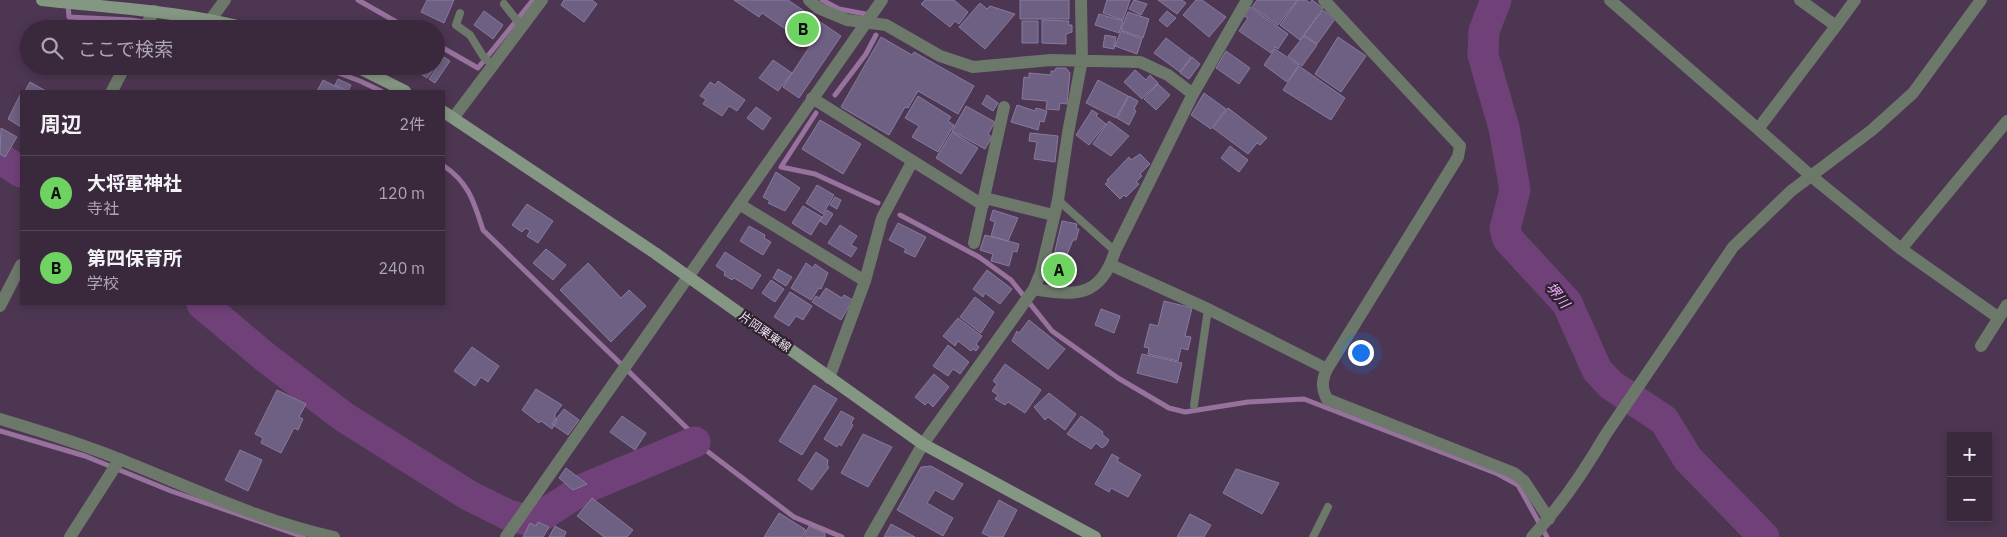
<!DOCTYPE html>
<html lang="ja">
<head>
<meta charset="utf-8">
<style>
	body { margin:0; font-family:"IBM Plex Sans","Noto Sans JP",sans-serif; background:#453448; color:#f1f3f6 }
	.controls { position:absolute; right:15px; bottom:15px; display:grid; overflow:hidden; border-radius:0px; box-shadow:0 2px 8px #0003 }
	.controls button { width:45px; height:45px; display:grid; place-items:center; padding:0; border:0; border-bottom:1px solid #544457; background:#3a283d; color:#f1f3f6; font:25px sans-serif }
	.you { position:absolute; left:1360px; top:352px; width:18px; height:18px; margin:-12px; border:4px solid #fff; border-radius:50%; background:#1a73e8; box-shadow:0 0 0 8px #1a73e833 }
	.badge { display:grid; place-items:center; width:32px; height:32px; border-radius:50%; background:#6ed361; color:#111; font-size:16px; font-weight:700 }
	.pin { position:absolute; translate:-50% -50%; border:2px solid #fff; box-shadow:0 1px 5px #0006 }
	.list { margin:0; padding:0; list-style:none }
	h2 { display:flex; justify-content:space-between; align-items:center; height:65px; margin:0; padding:0 20px; font-size:21px }
	h2 small { font-size:16px; font-weight:400; color:#aba6b0 }
	.list li { display:grid; grid-template-columns:32px 1fr auto; gap:15px; align-items:center; box-sizing:border-box; height:75px; padding:0 20px; border-top:1px solid #544457 }
	.list b { display:block; font-size:19px; white-space:nowrap }
	.list p { margin:0; font-size:16px; white-space:nowrap; color:#aba6b0 }
	.list em { font-size:16px; font-style:normal; color:#aba6b0 }
	.icon { flex:none; width:28px; height:28px; fill:none; stroke:currentColor; stroke-width:2; stroke-linecap:round; stroke-linejoin:round }
	.map { position:relative; flex:none; width:2007px; height:537px; overflow:hidden }
	.search { position:absolute; background:#3a283d; box-shadow:0 2px 8px #0003; left:20px; top:20px; width:425px; height:55px; display:flex; align-items:center; gap:12px; box-sizing:border-box; padding:0 18px; border-radius:28px; color:#aba6b0; font-size:19px }
	.panel { position:absolute; background:#3a283d; box-shadow:0 2px 8px #0003; left:20px; top:90px; width:425px; height:215px; border-radius:0px }
	.map>svg:first-child { display:block }
	.lines { fill:none; stroke-linecap:round; stroke-linejoin:round }
	.stream { stroke:#97729d; stroke-width:5 }
	.river { stroke:#704178; stroke-width:31 }
	.building { fill:#6d6082; stroke:#877a9e }
	.lane { stroke:#6c786a; stroke-width:8 }
	.street { stroke:#6c786a; stroke-width:12 }
	.secondary { stroke:#849782; stroke-width:12 }
	.labels { text-anchor:middle; stroke-width:4.5; stroke-linejoin:round; paint-order:stroke }
	.street-label { font-size:12px; fill:#f1e3f4; stroke:#2d222e }
	.water-label { font-size:14px; font-style:italic; fill:#eca7f8; stroke:#2d222e }
</style>
</head>
<body>
<div class="map">
<svg width="2007" height="537" viewBox="0 0 2007 537">
	<rect width="100%" height="100%" fill="#4d3651"/>
	<g class="lines">
		<path class="stream" d="M 358,0 L 409,29
			M 822,0 L 839,9 L 871,15
			M 68,4 L 69,17 L 131,20 L 187,29
			M 436,44 L 478,68 L 533,0
			M 320,66 L 360,81 L 381,91
			M 835,95 L 866,54 L 876,35
			M 816,113 L 781,167 L 815,174 L 878,203
			M 444,166 C 469,183 474,202 483,230 L 692,433 L 695,442 L 794,517 L 842,537
			M 900,215 L 979,257 L 1011,280 L 1052,331 L 1118,378 L 1169,408 L 1185,412 L 1248,402 L 1304,399 L 1498,474 L 1518,485 L 1547,537
			M 0,431 L 85,456 L 171,491 L 304,537"/>
		<path class="river" d="M 1496,0 L 1484,31 L 1483,55 L 1504,128 L 1515,190 L 1505,229 L 1508,239 L 1567,303 L 1597,370 L 1611,385 L 1664,420 L 1688,459 L 1764,537
			M 0,158 L 21,172
			M 202,304 L 265,357 L 344,417 L 468,495 L 508,515 L 523,519 L 538,518 L 583,489 L 695,442"/>
	</g>
	<path class="building" d="M 427,0 L 454,0 L 444,23 L 421,12 Z
		M 564,0 L 592,0 L 597,4 L 584,22 L 561,5 Z
		M 734,0 L 788,0 L 841,36 L 799,98 L 783,87 L 810,46 L 762,13 L 759,17 Z
		M 925,0 L 954,0 L 968,12 L 959,24 L 955,21 L 950,27 L 921,4 Z
		M 1020,0 L 1069,0 L 1069,19 L 1020,19 Z
		M 1107,0 L 1130,0 L 1123,20 L 1103,13 Z
		M 1134,0 L 1147,4 L 1141,15 L 1129,9 Z
		M 1158,0 L 1182,0 L 1186,3 L 1177,14 Z
		M 1196,0 L 1202,0 L 1226,17 L 1209,37 L 1183,15 Z
		M 1257,0 L 1297,0 L 1278,25 L 1252,7 Z
		M 1298,0 L 1306,0 L 1310,3 L 1312,0 L 1323,8 L 1300,40 L 1280,25 Z
		M 980,3 L 987,9 L 990,6 L 1015,14 L 985,49 L 959,27 Z
		M 1250,7 L 1288,34 L 1278,49 L 1275,47 L 1271,53 L 1239,31 L 1248,18 L 1244,16 Z
		M 1323,10 L 1335,19 L 1317,44 L 1304,35 Z
		M 484,11 L 503,25 L 493,39 L 474,25 Z
		M 1167,11 L 1176,18 L 1167,27 L 1159,20 Z
		M 1128,12 L 1149,19 L 1143,38 L 1121,30 Z
		M 1099,14 L 1123,21 L 1119,33 L 1095,25 Z
		M 1042,20 L 1069,21 L 1068,25 L 1072,25 L 1072,32 L 1066,34 L 1066,44 L 1042,43 Z
		M 43,21 L 69,29 L 41,29 Z
		M 1022,21 L 1038,21 L 1038,43 L 1022,43 Z
		M 1121,31 L 1142,39 L 1137,54 L 1115,46 Z
		M 1105,35 L 1116,37 L 1114,49 L 1103,47 Z
		M 1304,36 L 1317,45 L 1302,66 L 1288,56 Z
		M 881,37 L 912,55 L 914,52 L 974,86 L 958,114 L 918,91 L 908,108 L 905,107 L 889,135 L 841,107 Z
		M 1338,37 L 1366,56 L 1341,92 L 1315,74 Z
		M 1166,38 L 1191,57 L 1180,72 L 1154,53 Z
		M 1275,49 L 1299,65 L 1287,82 L 1264,65 Z
		M 436,50 L 443,55 L 436,65 Z
		M 1226,51 L 1250,68 L 1239,84 L 1216,68 Z
		M 444,57 L 450,61 L 435,83 L 429,79 Z
		M 1192,57 L 1200,64 L 1189,79 L 1180,73 Z
		M 773,60 L 792,73 L 778,91 L 759,78 Z
		M 417,66 L 436,66 L 427,78 L 414,70 Z
		M 1299,66 L 1345,98 L 1331,120 L 1283,90 Z
		M 1056,68 L 1066,68 L 1070,73 L 1067,104 L 1060,103 L 1059,110 L 1046,109 L 1047,101 L 1022,99 L 1024,77 L 1029,78 L 1029,73 L 1051,75 L 1051,71 L 1055,71 Z
		M 1135,70 L 1146,80 L 1150,75 L 1158,83 L 1142,99 L 1124,82 Z
		M 338,79 L 351,85 L 348,91 L 335,85 Z
		M 323,80 L 345,91 L 317,91 Z
		M 1098,80 L 1128,96 L 1116,118 L 1086,103 Z
		M 718,81 L 745,100 L 737,111 L 729,106 L 722,116 L 703,104 L 706,99 L 700,96 L 710,82 L 715,85 Z
		M 30,82 L 46,91 L 25,91 Z
		M 1158,84 L 1170,95 L 1156,110 L 1144,99 Z
		M 21,93 L 21,127 L 8,119 Z
		M 1204,93 L 1226,109 L 1211,129 L 1191,115 Z
		M 987,95 L 998,103 L 993,111 L 982,104 Z
		M 918,96 L 951,117 L 948,121 L 954,125 L 938,152 L 912,137 L 919,126 L 905,118 Z
		M 1129,96 L 1138,101 L 1134,109 L 1136,111 L 1129,125 L 1117,118 Z
		M 1017,105 L 1035,111 L 1036,108 L 1047,111 L 1044,122 L 1040,121 L 1038,130 L 1011,122 Z
		M 966,106 L 995,122 L 988,134 L 992,137 L 985,149 L 952,131 Z
		M 756,107 L 771,118 L 763,130 L 747,118 Z
		M 1228,108 L 1267,138 L 1260,145 L 1257,143 L 1248,154 L 1213,128 Z
		M 1092,110 L 1098,114 L 1096,116 L 1106,124 L 1089,145 L 1076,135 Z
		M 820,120 L 861,144 L 843,174 L 802,149 Z
		M 1109,121 L 1129,136 L 1111,156 L 1093,144 Z
		M 1,128 L 17,137 L 5,157 L 0,154 Z
		M 952,132 L 978,148 L 961,174 L 936,158 Z
		M 1030,133 L 1058,136 L 1055,162 L 1034,159 L 1037,142 L 1029,141 Z
		M 1230,146 L 1248,160 L 1239,172 L 1221,158 Z
		M 1140,154 L 1150,164 L 1140,174 L 1142,176 L 1136,182 L 1139,184 L 1126,197 L 1124,195 L 1120,199 L 1105,184 L 1108,182 L 1107,180 L 1129,157 L 1131,160 Z
		M 776,172 L 800,188 L 785,211 L 768,203 L 770,201 L 763,197 Z
		M 817,185 L 834,195 L 823,214 L 806,203 Z
		M 835,197 L 841,200 L 837,209 L 830,205 Z
		M 527,204 L 553,221 L 538,243 L 527,236 L 530,231 L 526,228 L 522,232 L 512,225 Z
		M 803,206 L 822,217 L 811,235 L 792,223 Z
		M 827,210 L 833,214 L 826,225 L 820,221 Z
		M 993,210 L 1018,218 L 1008,241 L 991,236 L 995,222 L 990,220 Z
		M 1062,221 L 1077,224 L 1076,229 L 1079,229 L 1076,240 L 1073,240 L 1066,257 L 1054,255 Z
		M 898,223 L 926,237 L 915,257 L 904,252 L 906,249 L 889,240 Z
		M 840,225 L 857,236 L 851,245 L 857,248 L 851,257 L 828,243 Z
		M 749,226 L 765,235 L 764,238 L 771,242 L 763,255 L 740,241 Z
		M 985,235 L 1019,244 L 1017,252 L 1013,251 L 1009,266 L 991,261 L 993,254 L 980,250 Z
		M 546,249 L 566,265 L 553,280 L 533,263 Z
		M 725,252 L 761,275 L 752,289 L 734,278 L 732,280 L 724,275 L 725,272 L 716,266 Z
		M 588,263 L 621,298 L 629,290 L 646,306 L 611,342 L 560,290 Z
		M 806,263 L 813,268 L 815,264 L 828,273 L 821,289 L 819,288 L 811,300 L 791,288 Z
		M 778,269 L 792,277 L 786,286 L 773,278 Z
		M 987,270 L 1012,289 L 1000,304 L 985,293 L 983,297 L 973,289 Z
		M 771,280 L 784,289 L 775,302 L 762,293 Z
		M 826,288 L 842,298 L 844,295 L 853,300 L 841,320 L 812,302 L 816,296 L 819,298 Z
		M 790,292 L 812,306 L 803,320 L 796,316 L 789,326 L 774,317 Z
		M 975,297 L 994,312 L 981,333 L 960,317 Z
		M 1164,301 L 1192,308 L 1185,336 L 1191,337 L 1188,350 L 1181,348 L 1178,361 L 1148,354 L 1149,348 L 1144,347 L 1150,324 L 1158,326 Z
		M 1101,309 L 1120,316 L 1114,333 L 1095,325 Z
		M 958,318 L 982,336 L 976,344 L 979,347 L 976,351 L 973,349 L 971,351 L 958,341 L 955,346 L 943,336 Z
		M 1029,320 L 1065,349 L 1048,369 L 1012,341 L 1017,331 L 1019,333 Z
		M 948,345 L 969,362 L 960,374 L 953,369 L 948,376 L 933,366 Z
		M 472,347 L 499,366 L 488,382 L 481,377 L 475,386 L 454,371 Z
		M 1142,354 L 1182,363 L 1177,383 L 1137,373 Z
		M 1005,364 L 1041,390 L 1025,413 L 1008,402 L 1005,405 L 995,399 L 998,395 L 992,391 L 997,384 L 993,381 Z
		M 934,374 L 949,387 L 933,407 L 928,402 L 925,405 L 915,397 Z
		M 814,385 L 837,399 L 802,455 L 779,441 Z
		M 536,389 L 562,405 L 555,414 L 555,419 L 557,420 L 552,429 L 541,421 L 539,423 L 522,410 Z
		M 277,390 L 306,404 L 299,417 L 303,419 L 298,430 L 294,428 L 281,453 L 261,443 L 263,438 L 255,434 Z
		M 1049,393 L 1076,414 L 1065,430 L 1048,417 L 1045,420 L 1034,407 Z
		M 564,409 L 579,420 L 568,435 L 552,424 Z
		M 841,411 L 854,418 L 851,423 L 853,425 L 841,446 L 839,444 L 837,447 L 824,439 Z
		M 622,416 L 646,433 L 635,450 L 610,432 Z
		M 1081,416 L 1103,432 L 1102,434 L 1109,440 L 1106,445 L 1102,448 L 1096,443 L 1091,449 L 1067,434 Z
		M 863,434 L 892,447 L 868,487 L 841,473 Z
		M 240,450 L 262,460 L 248,491 L 225,480 Z
		M 816,452 L 828,460 L 827,466 L 829,467 L 812,490 L 798,480 Z
		M 1112,454 L 1119,458 L 1117,461 L 1141,475 L 1128,497 L 1111,488 L 1109,492 L 1095,484 Z
		M 931,466 L 963,484 L 953,500 L 935,490 L 927,503 L 953,518 L 943,536 L 897,510 L 921,467 Z
		M 566,468 L 587,484 L 573,490 L 559,478 Z
		M 1236,469 L 1279,483 L 1262,514 L 1223,493 Z
		M 592,498 L 633,530 L 627,537 L 604,537 L 577,516 Z
		M 999,500 L 1017,510 L 1003,537 L 990,537 L 982,533 Z
		M 779,513 L 806,530 L 802,537 L 764,537 Z
		M 1190,514 L 1211,525 L 1204,537 L 1177,537 Z
		M 538,522 L 549,527 L 543,537 L 523,537 L 530,523 L 536,526 Z
		M 891,524 L 915,537 L 884,537 Z
		M 555,526 L 566,532 L 564,537 L 549,537 Z
		M 809,526 L 825,533 L 825,537 L 804,537 Z"/>
	<g class="lines">
		<path class="lane" d="M 504,4 L 522,27
			M 460,13 L 456,25 L 470,35 L 483,56 L 493,66
			M 1058,200 L 1115,251
			M 1194,405 L 1208,309
			M 1313,537 L 1328,507"/>
		<path class="street" d="M 809,0 L 818,8 L 847,20 L 886,25 L 940,56 L 973,67 L 1051,60 L 1140,62 L 1168,75 L 1193,94
			M 1324,0 L 1460,146 L 1458,157 L 1327,369 C 1322,380 1321,387 1327,399 L 1514,473 L 1524,481 L 1549,519
			M 1610,0 L 1758,129 L 1836,26 L 1800,0
			M 211,19 L 225,0
			M 1836,26 L 1855,0
			M 144,29 L 154,11
			M 112,91 L 125,66
			M 812,98 L 983,205
			M 454,117 L 542,0
			M 1758,129 L 1811,176 L 1901,249 L 1999,318
			M 985,198 L 1053,215
			M 739,204 L 865,281 L 882,218 L 912,162
			M 974,243 L 1004,107
			M 1901,249 L 2007,121
			M 1111,265 L 1208,309 L 1327,369
			M 1034,289 L 1041,272 L 1058,200 L 1068,133 L 1082,60 L 1081,0
			M 0,306 L 21,265
			M 1981,346 L 2007,305
			M 829,378 L 865,281
			M 0,419 C 40,431 80,443 119,459 C 190,487 260,521 334,537
			M 70,537 L 120,459
			M 506,537 L 882,0
			M 870,537 L 923,444 L 1034,289 C 1075,296 1101,298 1115,251 L 1193,94 L 1247,0
			M 1532,537 C 1561,506 1585,470 1606,434 L 1733,247 L 1791,191 L 1872,130 L 1913,93 L 1981,0"/>
		<path class="secondary" d="M 42,0 C 111,8 181,11 249,29
			M 355,66 L 405,91
			M 444,112 L 655,253 L 923,444 L 1095,537"/>
	</g>
	<g class="labels">
		<g class="street-label">
			<text transform="translate(765 332) rotate(35)" y="4">片岡栗東線</text>
		</g>
		<g class="water-label">
			<text transform="translate(1558 295) rotate(51)" y="5">堺川</text>
		</g>
	</g>
</svg>
<div class="controls">
<button>+</button>
<button>−</button>
</div>
<div class="you"></div>
<div class="pin badge" style="left:1059px;top:270px">A</div>
<div class="pin badge" style="left:803px;top:29px">B</div>
<div class="search"><svg class="icon" aria-label="search" viewBox="0 0 24 24"><circle cx="10" cy="10" r="6"/><path d="M15 15l6 6"/></svg>ここで検索</div>
<section class="panel">
<h2>周辺<small>2件</small></h2>
<ul class="list">
<li><span class="badge">A</span><div><b>大将軍神社</b><p>寺社</p></div><em>120 m</em></li>
<li><span class="badge">B</span><div><b>第四保育所</b><p>学校</p></div><em>240 m</em></li>
</ul>
</section>
</div>
</body>
</html>
